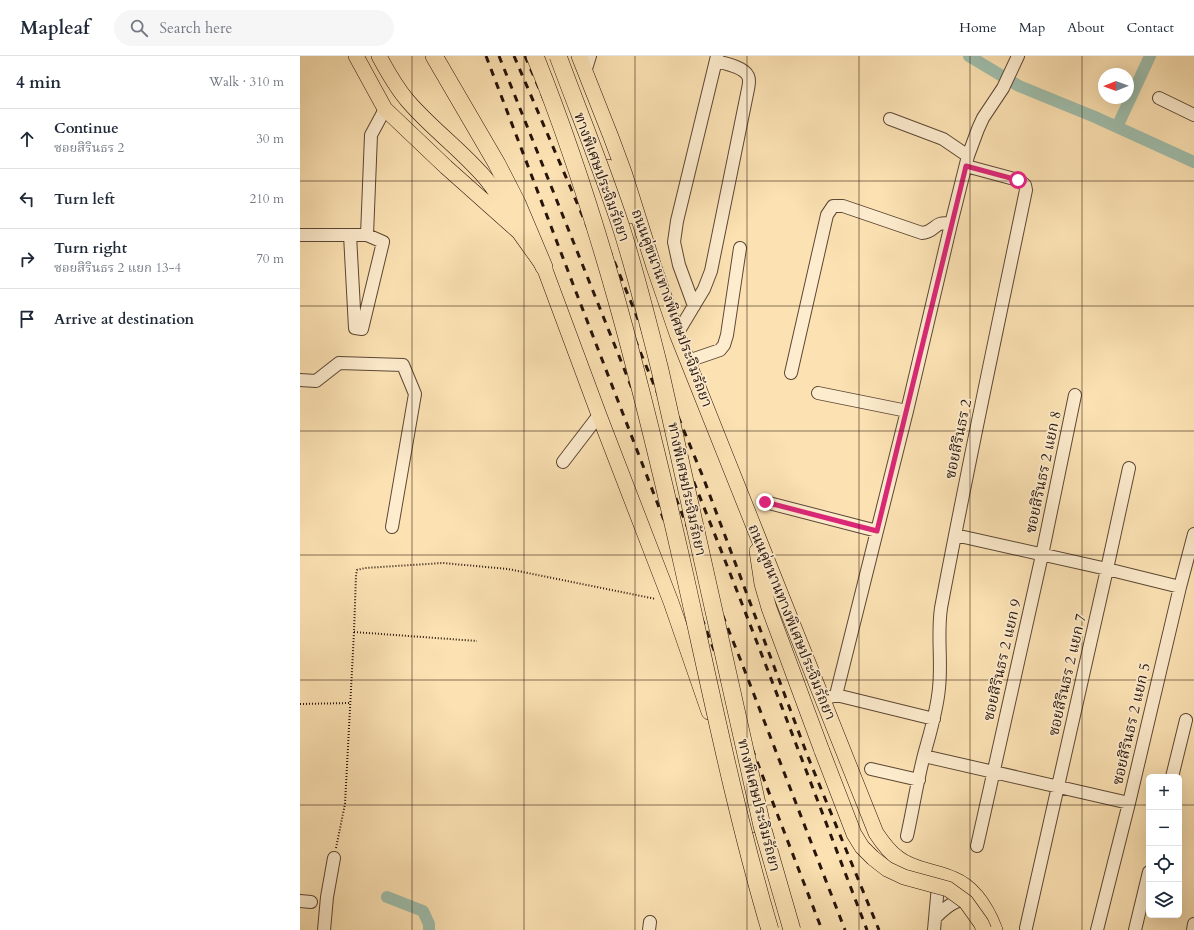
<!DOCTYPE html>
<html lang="en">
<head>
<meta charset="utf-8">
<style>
	body { margin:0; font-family:Cardo,"Noto Serif Thai",serif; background:#f6f6f7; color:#1f2937 }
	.controls { position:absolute; right:12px; bottom:12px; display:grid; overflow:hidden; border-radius:6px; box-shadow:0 4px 16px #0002 }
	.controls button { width:36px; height:36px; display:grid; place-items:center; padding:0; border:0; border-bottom:1px solid #e0e1e3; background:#fff; color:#1f2937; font:20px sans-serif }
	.compass { position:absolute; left:798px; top:12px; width:36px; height:36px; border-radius:50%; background:#fff; box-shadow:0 4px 16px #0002; rotate:269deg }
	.stop { position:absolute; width:12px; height:12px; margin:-9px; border:3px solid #db2777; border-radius:50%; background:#fff }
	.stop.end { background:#db2777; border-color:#fff; box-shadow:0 1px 4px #0008 }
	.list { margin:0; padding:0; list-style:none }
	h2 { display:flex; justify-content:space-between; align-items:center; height:52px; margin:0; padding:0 16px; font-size:17px }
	h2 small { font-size:13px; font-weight:400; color:#747a83 }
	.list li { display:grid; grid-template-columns:26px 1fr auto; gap:12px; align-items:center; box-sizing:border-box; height:60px; padding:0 16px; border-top:1px solid #e0e1e3 }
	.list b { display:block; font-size:15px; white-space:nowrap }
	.list p { margin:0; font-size:13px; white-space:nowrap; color:#747a83 }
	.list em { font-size:13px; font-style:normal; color:#747a83 }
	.icon { flex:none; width:22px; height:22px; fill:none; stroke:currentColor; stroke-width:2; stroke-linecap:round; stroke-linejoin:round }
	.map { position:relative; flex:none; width:894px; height:874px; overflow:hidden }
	header { display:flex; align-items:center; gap:24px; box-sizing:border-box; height:56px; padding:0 20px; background:#fff; border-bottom:1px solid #e0e1e3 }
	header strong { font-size:19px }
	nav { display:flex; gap:22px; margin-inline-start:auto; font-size:14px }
	.search { width:280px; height:36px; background:#f6f6f7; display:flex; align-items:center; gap:10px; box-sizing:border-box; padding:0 14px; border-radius:22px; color:#747a83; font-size:15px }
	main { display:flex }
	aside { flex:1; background:#fff }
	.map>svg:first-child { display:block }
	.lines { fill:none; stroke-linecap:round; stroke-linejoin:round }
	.canal { stroke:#9fbeac; stroke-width:12 }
	.minor-casing { stroke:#5c4734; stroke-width:14 }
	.major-casing { stroke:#26130a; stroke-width:16 }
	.highway-casing { stroke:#26130a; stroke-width:18 }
	.path { stroke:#26130a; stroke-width:2; stroke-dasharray:1 2; stroke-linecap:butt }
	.minor { stroke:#fdecce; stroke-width:12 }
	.major { stroke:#fce2b3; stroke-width:15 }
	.highway { stroke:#fce2b3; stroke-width:17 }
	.rail { stroke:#26130a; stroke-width:3; stroke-dasharray:7 7; stroke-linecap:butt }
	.major-bridge-casing { stroke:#26130a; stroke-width:16; stroke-linecap:butt }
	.highway-bridge-casing { stroke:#26130a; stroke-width:18; stroke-linecap:butt }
	.major-bridge { stroke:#fce2b3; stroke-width:15 }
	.highway-bridge { stroke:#fce2b3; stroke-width:17 }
	.route { stroke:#db2777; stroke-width:5 }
	.grid { fill:none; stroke:#26130a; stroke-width:1; stroke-opacity:0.55 }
	.labels { text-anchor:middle; stroke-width:3.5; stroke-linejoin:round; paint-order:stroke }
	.street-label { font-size:15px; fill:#26130a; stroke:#fdecce }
</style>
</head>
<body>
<header>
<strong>Mapleaf</strong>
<div class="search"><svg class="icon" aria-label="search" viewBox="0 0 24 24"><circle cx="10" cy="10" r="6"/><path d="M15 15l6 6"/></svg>Search here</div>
<nav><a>Home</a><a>Map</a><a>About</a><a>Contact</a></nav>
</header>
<main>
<aside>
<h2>4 min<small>Walk · 310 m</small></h2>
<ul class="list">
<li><svg class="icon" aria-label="ahead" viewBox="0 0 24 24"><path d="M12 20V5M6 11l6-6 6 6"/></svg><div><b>Continue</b><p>ซอยสิรินธร 2</p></div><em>30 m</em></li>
<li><svg class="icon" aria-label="left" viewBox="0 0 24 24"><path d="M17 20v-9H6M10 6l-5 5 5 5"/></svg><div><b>Turn left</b></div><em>210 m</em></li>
<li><svg class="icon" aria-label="right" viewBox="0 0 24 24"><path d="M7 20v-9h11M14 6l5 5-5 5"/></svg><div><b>Turn right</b><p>ซอยสิรินธร 2 แยก 13-4</p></div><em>70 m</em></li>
<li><svg class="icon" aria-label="arrive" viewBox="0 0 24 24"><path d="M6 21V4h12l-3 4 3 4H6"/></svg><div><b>Arrive at destination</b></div></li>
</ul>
</aside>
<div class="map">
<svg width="894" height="874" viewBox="0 0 894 874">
	<rect width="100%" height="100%" fill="#fce2b3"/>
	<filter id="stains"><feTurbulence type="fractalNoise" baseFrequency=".005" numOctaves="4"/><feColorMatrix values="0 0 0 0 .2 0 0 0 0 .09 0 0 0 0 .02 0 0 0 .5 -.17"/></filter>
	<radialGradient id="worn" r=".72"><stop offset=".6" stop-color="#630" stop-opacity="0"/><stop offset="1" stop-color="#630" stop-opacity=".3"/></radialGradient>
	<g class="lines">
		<path class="canal" d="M 669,0 L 719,30 L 795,61 L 894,106
			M 817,71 L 850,0
			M 87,841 L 123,855 L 129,868 L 129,874"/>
		<g class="minor-casing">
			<path id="minor" d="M 285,16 L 290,0
				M 859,42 L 894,59
				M 590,63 L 643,83 L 668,100
				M 0,179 L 67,179 L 83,186 L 62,273 L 55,272 L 50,179
				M 67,179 L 71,79 L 85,53
				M 394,250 L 379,209 L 374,186 L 377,165 L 417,0
				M 377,278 L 404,233 L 411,215 L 448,33 C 449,28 450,24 448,20 C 444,11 424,7 416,5
				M 388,305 L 420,294 L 424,289 L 427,279 L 440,192
				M 491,317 L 527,159 L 533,150 L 543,150 L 622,177 C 637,176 633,164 651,168
				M 0,324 L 16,325 L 39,307 L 103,309 L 115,338 L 92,471
				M 518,337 L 607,355
				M 263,406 L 299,359
				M 465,446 L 577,475
				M 655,479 L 807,513 L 880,531
				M 536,639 L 607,355 L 651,168 L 668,100 L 678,73 L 683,62 L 703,32 L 718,0
				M 530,641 L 536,639 L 634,663
				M 624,700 L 829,747
				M 571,713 L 619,724
				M 872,721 L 886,664
				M 607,780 C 613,753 617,726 624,699 C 630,677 637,655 639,632 C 642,605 637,579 641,552 C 667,413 697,274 726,134 L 725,129 L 718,124 L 666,110
				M 677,790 L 742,499 L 775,339
				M 0,845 L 11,846
				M 636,861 C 645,852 654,844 668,843
				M 726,872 L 807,513 L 829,412
				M 24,874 L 27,841 L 34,802
				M 349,874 L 350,866
				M 634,874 L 638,830 L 636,822
				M 797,874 L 829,747 L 880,531 L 894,478
				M 835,874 L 849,816
				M 893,874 L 894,868"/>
		</g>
		<g class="major-casing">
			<path id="major" d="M 56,0 L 85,53 L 146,111 L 219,176 L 244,211 L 299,359 L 371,546 L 409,656
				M 79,0 C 87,15 96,31 107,44 C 128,69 155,89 178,114 C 192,128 203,147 213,164
				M 279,0 L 311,81 L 324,116 L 354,211 L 377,278 L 576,777 C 582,786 589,796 598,802 C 608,810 621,813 632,816 C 639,818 647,820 653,823 C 675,832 687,853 695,874
				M 308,111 L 330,160
				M 457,495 L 462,528 L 469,552 L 522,695
				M 453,784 L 484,874"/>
		</g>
		<g class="highway-casing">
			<path id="highway" d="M 134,0 L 197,108 L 217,147 L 244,211"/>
		</g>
		<path class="path" d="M 54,576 L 177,585
			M 0,648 L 50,647
			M 36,792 L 45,748 L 54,576 L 56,519 L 57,514 L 65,512 L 143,507 L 208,513 L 356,543"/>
		<use href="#minor" class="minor"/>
		<use href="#major" class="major"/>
		<use href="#highway" class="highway"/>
		<path class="rail" d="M 186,0 L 276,236 L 522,874
			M 199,0 L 441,605 L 545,874
			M 214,0 C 262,112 310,223 357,336 C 431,514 498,694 567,874
			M 225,0 L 312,200 L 403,421 L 508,701 L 579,874"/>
		<g class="major-bridge-casing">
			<path id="major-bridge" d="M 522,695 L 554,778 L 562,791 L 573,802 L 587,813 L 604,821 L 648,833 L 666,846 L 681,867 L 684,874"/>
		</g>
		<g class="highway-bridge-casing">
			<path id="highway-bridge" d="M 235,0 C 300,162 342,332 381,502 C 409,626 434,752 470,874
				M 258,0 C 279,57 302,113 321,171 C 336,218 348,266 360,314 L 462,770 L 492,874"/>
		</g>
		<use href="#major-bridge" class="major-bridge"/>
		<use href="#highway-bridge" class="highway-bridge"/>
	</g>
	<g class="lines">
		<path class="route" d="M 465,446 L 577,475 L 666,110 L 718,124"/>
	</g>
	<path class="grid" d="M 112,0 L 112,874M 224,0 L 224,874M 335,0 L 335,874M 447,0 L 447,874M 559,0 L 559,874M 670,0 L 670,874M 782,0 L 782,874M 0,125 L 894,125M 0,250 L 894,250M 0,375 L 894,375M 0,499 L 894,499M 0,624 L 894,624M 0,749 L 849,749M 879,749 L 894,749"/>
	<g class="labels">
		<g class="street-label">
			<text transform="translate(302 121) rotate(70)" y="5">ทางพิเศษประจิมรัถยา</text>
			<text transform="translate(372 252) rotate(70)" y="5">ถนนคู่ขนานทางพิเศษประจิมรัถยา</text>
			<text transform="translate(658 383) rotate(-78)" y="5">ซอยสิรินธร 2</text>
			<text transform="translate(743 416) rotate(-78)" y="5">ซอยสิรินธร 2 แยก 8</text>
			<text transform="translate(387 433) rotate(78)" y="5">ทางพิเศษประจิมรัถยา</text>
			<text transform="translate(492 566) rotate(68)" y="5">ถนนคู่ขนานทางพิเศษประจิมรัถยา</text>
			<text transform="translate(702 604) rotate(-77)" y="5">ซอยสิรินธร 2 แยก 9</text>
			<text transform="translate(767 619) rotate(-77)" y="5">ซอยสิรินธร 2 แยก 7</text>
			<text transform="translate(831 668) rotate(-77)" y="5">ซอยสิรินธร 2 แยก 5</text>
			<text transform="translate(459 749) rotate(76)" y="5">ทางพิเศษประจิมรัถยา</text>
		</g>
	</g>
	<rect width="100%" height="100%" filter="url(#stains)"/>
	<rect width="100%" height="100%" fill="url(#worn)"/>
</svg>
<div class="controls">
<button>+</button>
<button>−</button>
<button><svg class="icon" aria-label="locate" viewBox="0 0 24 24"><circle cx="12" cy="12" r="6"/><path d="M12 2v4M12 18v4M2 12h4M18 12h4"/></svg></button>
<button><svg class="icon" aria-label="layers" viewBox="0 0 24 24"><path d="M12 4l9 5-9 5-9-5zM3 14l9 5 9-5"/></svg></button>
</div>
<svg class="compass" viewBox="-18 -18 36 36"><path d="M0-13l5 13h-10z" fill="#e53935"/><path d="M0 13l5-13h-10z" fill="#747a83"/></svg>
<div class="stop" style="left:718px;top:124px"></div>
<div class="stop end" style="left:465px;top:446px"></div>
</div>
</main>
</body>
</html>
